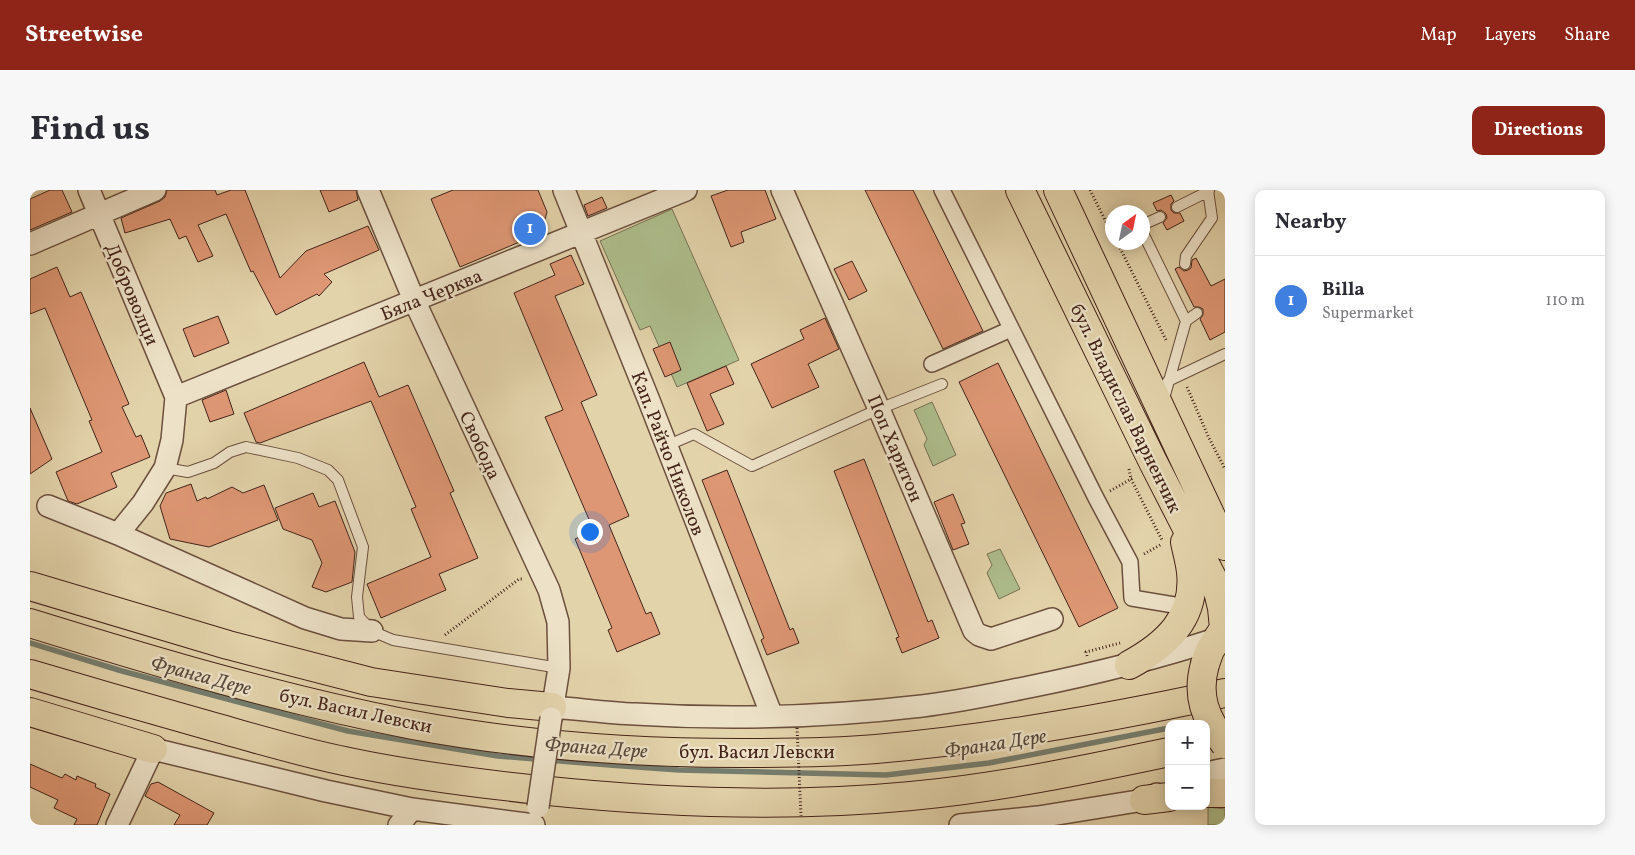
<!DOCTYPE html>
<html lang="en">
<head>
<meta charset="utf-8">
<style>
	body { margin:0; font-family:Vollkorn,serif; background:#f7f7f7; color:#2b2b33 }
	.controls { position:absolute; right:15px; bottom:15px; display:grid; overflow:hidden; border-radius:10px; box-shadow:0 2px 12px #0003 }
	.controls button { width:45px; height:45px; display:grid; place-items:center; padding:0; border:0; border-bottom:1px solid #e1e1e2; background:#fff; color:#2b2b33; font:25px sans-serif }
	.compass { position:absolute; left:1075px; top:15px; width:45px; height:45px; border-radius:50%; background:#fff; box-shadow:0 2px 12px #0003; rotate:33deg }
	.you { position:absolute; left:559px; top:341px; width:18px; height:18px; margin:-12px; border:4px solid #fff; border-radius:50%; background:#1a73e8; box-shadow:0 0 0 8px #1a73e833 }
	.badge { display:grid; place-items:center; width:32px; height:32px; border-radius:50%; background:#8f2418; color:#fff; font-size:16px; font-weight:700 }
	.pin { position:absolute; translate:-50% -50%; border:2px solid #fff; box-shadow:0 1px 5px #0006 }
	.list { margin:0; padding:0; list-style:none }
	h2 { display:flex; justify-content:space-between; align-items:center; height:65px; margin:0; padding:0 20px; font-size:21px }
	h2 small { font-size:16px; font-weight:400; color:#7c7c81 }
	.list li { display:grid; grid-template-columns:32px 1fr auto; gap:15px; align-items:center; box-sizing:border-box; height:90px; padding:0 20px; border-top:1px solid #e1e1e2 }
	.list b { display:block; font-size:19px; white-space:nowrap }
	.list p { margin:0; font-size:16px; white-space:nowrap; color:#7c7c81 }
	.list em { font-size:16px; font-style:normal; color:#7c7c81 }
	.map { position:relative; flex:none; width:1195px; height:635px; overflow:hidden; border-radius:10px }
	header { display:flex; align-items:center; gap:30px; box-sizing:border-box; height:70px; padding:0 25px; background:#8f2418; color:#fff }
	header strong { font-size:24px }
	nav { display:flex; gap:28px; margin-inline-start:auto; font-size:18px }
	.intro { display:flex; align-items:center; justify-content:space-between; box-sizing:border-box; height:120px; padding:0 30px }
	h1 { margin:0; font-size:35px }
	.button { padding:12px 22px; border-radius:10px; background:#8f2418; color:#fff; font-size:18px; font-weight:700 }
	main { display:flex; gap:30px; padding:0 30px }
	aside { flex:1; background:#fff; border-radius:10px; box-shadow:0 2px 12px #0003 }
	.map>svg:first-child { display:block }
	.green { fill:#aebe8d; stroke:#787153 }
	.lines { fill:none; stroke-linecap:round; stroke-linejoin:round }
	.stream { stroke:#757d6e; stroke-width:5.5 }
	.building { fill:#de9774; stroke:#432419 }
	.service-casing { stroke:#6b503e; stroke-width:12 }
	.pedestrian-casing { stroke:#6b503e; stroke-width:18 }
	.minor-casing { stroke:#6b503e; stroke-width:24 }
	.primary-casing { stroke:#432419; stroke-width:30 }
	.trunk-casing { stroke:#432419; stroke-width:30 }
	.path { stroke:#432419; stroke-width:3; stroke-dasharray:1 2.5; stroke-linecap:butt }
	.service { stroke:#ede2c8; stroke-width:10 }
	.pedestrian { stroke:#ede2c8; stroke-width:15 }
	.minor { stroke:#ede2c8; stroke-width:21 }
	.primary { stroke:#e3d3ab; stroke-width:28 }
	.trunk { stroke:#e3d3ab; stroke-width:28 }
	.minor-bridge-casing { stroke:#6b503e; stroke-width:24; stroke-linecap:butt }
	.primary-bridge-casing { stroke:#432419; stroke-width:30; stroke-linecap:butt }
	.path-bridge { stroke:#432419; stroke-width:3; stroke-dasharray:1 2.5; stroke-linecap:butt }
	.minor-bridge { stroke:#ede2c8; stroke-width:21 }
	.primary-bridge { stroke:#e3d3ab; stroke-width:28 }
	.labels { text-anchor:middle; stroke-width:4.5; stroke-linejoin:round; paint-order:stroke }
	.street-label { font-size:19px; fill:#432419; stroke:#ede2c8 }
	.water-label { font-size:20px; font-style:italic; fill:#58493c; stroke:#ede2c8 }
</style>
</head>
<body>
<header>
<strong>Streetwise</strong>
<nav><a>Map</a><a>Layers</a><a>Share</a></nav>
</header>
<div class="intro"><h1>Find us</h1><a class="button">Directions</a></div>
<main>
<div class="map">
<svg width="1195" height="635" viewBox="0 0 1195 635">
	<rect width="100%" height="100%" fill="#e3d3ab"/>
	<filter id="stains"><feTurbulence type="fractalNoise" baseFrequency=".004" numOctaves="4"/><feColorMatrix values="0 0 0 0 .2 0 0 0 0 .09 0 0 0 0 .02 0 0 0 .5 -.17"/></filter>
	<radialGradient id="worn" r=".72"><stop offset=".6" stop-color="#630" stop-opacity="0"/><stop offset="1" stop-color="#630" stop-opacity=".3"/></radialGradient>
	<path class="green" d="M 642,19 L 709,170 L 647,197 L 620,136 L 610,140 L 570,51 Z
		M 902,212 L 926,265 L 903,276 L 894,255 L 897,249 L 884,220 Z
		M 970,359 L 990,399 L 969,409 L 957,383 L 962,375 L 957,364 Z
		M 1178,617 L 1195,619 L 1195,635 L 1178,635 Z"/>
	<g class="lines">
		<path class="stream" d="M 0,453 L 92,481 L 318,541 L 468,566 L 580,575 L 649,580 L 856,585 L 959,573 L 1139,538
			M 1159,534 L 1171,531"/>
	</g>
	<path class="building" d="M 20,0 L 32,0 L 42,22 L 0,40 L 0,9 Z
		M 137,0 L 185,0 L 187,5 L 201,0 L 215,0 L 250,88 L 276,61 L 338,36 L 349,60 L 294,84 L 302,92 L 289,106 L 287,104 L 246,125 L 223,81 L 221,82 L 196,24 L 168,35 L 183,66 L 168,72 L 156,46 L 149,49 L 140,29 L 95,43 L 91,28 L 130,11 L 135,7 Z
		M 290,0 L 326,0 L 328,10 L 299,22 Z
		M 423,0 L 508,0 L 517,22 L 511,43 L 430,77 L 401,9 Z
		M 698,0 L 735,0 L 746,29 L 711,42 L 714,52 L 701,57 L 681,6 Z
		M 835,0 L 883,0 L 953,141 L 913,159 Z
		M 1141,5 L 1144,11 L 1141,14 L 1141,20 L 1144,23 L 1150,23 L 1154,31 L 1137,40 L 1133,33 L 1137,28 L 1136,24 L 1131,20 L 1127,21 L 1123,13 Z
		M 572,7 L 577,18 L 558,26 L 554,15 Z
		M 541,65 L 554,94 L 525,106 L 567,205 L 551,212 L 599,326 L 579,335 L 616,424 L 621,422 L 630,444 L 587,462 L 578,440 L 582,438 L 545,349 L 564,341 L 515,227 L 533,220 L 484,103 L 525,85 L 520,74 Z
		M 1166,68 L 1181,96 L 1195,89 L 1195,142 L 1180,150 L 1170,129 L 1173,125 L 1173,119 L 1169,117 L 1164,117 L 1145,79 L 1149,77 L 1154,81 L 1158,80 L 1161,78 L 1162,70 Z
		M 822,71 L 837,101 L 819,110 L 804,79 Z
		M 27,77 L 40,107 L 51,102 L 99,214 L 92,217 L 106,247 L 111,245 L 120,267 L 81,283 L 87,297 L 47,314 L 38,311 L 26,282 L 72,262 L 59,231 L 62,230 L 15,118 L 0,124 L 0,89 Z
		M 188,126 L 199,153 L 164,167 L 153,139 Z
		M 795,128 L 809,159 L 778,174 L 789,197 L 742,218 L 721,174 L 774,149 L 770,140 Z
		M 640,152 L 651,180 L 635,187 L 623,159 Z
		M 334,172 L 349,207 L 378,195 L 424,301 L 420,303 L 448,368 L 409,384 L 416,400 L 351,428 L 337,394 L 401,367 L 381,319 L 386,317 L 341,211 L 230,253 L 226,252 L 214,223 Z
		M 968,173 L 1088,418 L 1049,437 L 929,192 Z
		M 696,176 L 704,194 L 680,204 L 694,234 L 677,241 L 657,193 Z
		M 196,200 L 204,224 L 180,232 L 172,210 Z
		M 0,218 L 22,269 L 0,284 Z
		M 834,269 L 898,432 L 902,430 L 909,448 L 872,463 L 866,448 L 869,447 L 804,281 Z
		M 697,280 L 760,440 L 763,438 L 769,453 L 737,465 L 731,450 L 734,448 L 672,290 Z
		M 161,294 L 167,311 L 176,307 L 177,309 L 202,297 L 213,303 L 234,295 L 248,330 L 179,357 L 140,349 L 130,316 L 136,303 Z
		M 283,303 L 289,317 L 305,311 L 325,362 L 322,392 L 296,402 L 282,397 L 292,373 L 282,350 L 253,339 L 245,318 Z
		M 923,304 L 935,333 L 931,334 L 939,354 L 923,360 L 904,312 Z
		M 0,574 L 32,588 L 35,584 L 46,590 L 47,586 L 66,594 L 65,597 L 80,604 L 67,635 L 44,635 L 47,629 L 24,618 L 28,610 L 0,597 Z
		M 128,592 L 184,623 L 177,635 L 144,635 L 150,625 L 115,606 L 121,594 Z"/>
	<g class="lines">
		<g class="service-casing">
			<path id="service" d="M 1147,17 L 1179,1
				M 1112,35 L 1130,27
				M 1112,41 L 1156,131
				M 1155,74 L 1156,66 L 1182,28 L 1178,0
				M 1138,191 L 1195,164
				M 1133,212 L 1156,131 L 1167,123
				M 636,256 L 664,244 L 722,276 L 849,219 L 912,194
				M 135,278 L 158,282 L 184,273 L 200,262 L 216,257 L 268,268 L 298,280 L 308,290 L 333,357 L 327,407 L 329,427 L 342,441 L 363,450 L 529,478"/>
		</g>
		<g class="pedestrian-casing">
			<path id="pedestrian" d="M 912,0 L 1066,308 L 1100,372 L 1102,408 L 1144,415
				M 902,174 L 981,139"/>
		</g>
		<g class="minor-casing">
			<path id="minor" d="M 59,0 L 146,207 L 142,250 L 135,278 L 113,313 L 88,344
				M 338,0 L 384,110 L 519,400 L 528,432 L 529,478 L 521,528
				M 534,0 L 618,208 L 742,526
				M 752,0 L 849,219 L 944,441 L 949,445 L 961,449 L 1022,429
				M 0,54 L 125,0
				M 146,207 L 656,0
				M 18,316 L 88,344 L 275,428 L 311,439 L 342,441
				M 522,517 C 550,519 577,523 605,524 C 700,530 797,527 892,516 C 928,512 964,504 999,497 C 1063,484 1125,469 1186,449
				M 1176,583 L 1195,579
				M 87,635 L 123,559 L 296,601 L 382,619 L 504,635
				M 369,635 L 382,619
				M 930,635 L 1008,627 L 1114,610 L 1127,604"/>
		</g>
		<g class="primary-casing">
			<path id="primary" d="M 990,0 L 1123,272 L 1187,397 L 1192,418 L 1194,438
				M 1028,0 L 1195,356
				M 1175,474 L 1180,460 L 1195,437
				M 1099,475 C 1136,455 1166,428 1161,382 C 1160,372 1157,362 1155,352
				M 1176,603 L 1195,603
				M 1114,610 L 1139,607"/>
		</g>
		<g class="trunk-casing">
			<path id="trunk" d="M 0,396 L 198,455 L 341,492 L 478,513 L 522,517
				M 0,433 C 126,472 254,510 383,535 C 491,555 602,563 711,563 C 756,563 801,563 846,559 C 963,549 1080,528 1195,503
				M 0,484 C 61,502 123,520 184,537 C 227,549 270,562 314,571 C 378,585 444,593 509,600 C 633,613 757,618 881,606 C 968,598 1054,580 1139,562
				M 0,522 L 123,559"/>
		</g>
		<path class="path" d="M 1060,0 L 1082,44
			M 1087,52 L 1136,150
			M 1157,197 L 1178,246 L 1195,279
			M 1099,279 L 1101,289 L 1132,350
			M 1080,301 L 1103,288
			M 1114,364 L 1132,354
			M 415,445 L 489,389 L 492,389
			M 1057,466 L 1056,462 L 1090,453"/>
		<use href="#service" class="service"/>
		<use href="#pedestrian" class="pedestrian"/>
		<use href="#minor" class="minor"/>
		<use href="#primary" class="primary"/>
		<use href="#trunk" class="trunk"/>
		<g class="minor-bridge-casing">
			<path id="minor-bridge" d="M 508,617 L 521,528"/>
		</g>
		<g class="primary-bridge-casing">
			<path id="primary-bridge" d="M 1175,474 C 1166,506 1175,528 1195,554"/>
		</g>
		<path class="path-bridge" d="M 767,538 L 771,626"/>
		<use href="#minor-bridge" class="minor-bridge"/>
		<use href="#primary-bridge" class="primary-bridge"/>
	</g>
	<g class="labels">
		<g class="street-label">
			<text transform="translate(103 104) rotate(67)" y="7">Доброволци</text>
			<text transform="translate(401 104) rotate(-22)" y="7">Бяла Черква</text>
			<text transform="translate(1097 218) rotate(64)" y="7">бул. Владислав Варненчик</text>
			<text transform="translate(451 255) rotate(65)" y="7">Свобода</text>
			<text transform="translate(866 258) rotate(67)" y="7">Поп Харитон</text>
			<text transform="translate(639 263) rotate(69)" y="7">Кап. Райчо Николов</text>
			<text transform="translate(326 520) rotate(12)" y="7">бул. Васил Левски</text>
			<text x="727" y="568">бул. Васил Левски</text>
		</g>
		<g class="water-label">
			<text transform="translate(171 485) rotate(15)" y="7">Франга Дере</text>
			<text transform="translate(965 553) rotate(-9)" y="7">Франга Дере</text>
			<text transform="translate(566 557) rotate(4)" y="7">Франга Дере</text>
		</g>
	</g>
	<rect width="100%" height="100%" filter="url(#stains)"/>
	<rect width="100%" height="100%" fill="url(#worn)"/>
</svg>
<div class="controls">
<button>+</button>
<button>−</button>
</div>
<svg class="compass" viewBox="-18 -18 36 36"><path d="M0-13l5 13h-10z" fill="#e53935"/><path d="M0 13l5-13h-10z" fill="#7c7c81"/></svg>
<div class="you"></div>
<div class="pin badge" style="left:500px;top:39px;background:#3f7fe0">1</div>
</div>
<aside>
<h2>Nearby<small></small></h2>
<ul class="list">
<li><span class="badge" style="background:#3f7fe0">1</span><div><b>Billa</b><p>Supermarket</p></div><em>110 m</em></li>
</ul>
</aside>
</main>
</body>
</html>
